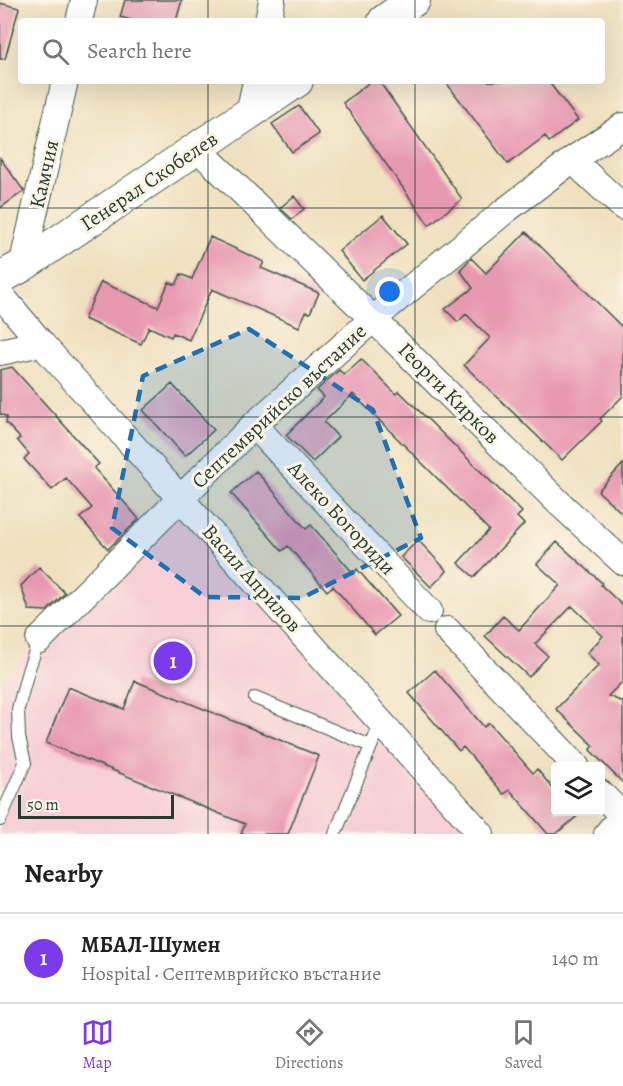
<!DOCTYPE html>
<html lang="en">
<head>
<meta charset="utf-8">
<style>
	body { margin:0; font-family:Alegreya,serif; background:#f6f6f6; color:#222 }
	.controls { position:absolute; right:18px; bottom:18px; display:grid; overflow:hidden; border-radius:6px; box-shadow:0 6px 24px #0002 }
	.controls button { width:54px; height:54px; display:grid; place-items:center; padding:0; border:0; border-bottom:2px solid #e0e0e0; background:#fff; color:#222; font:30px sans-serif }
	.scale { position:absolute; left:18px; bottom:15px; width:156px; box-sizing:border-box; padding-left:6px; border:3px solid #1f3d34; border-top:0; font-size:16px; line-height:21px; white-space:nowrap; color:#1f3d34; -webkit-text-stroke:4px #fcf5e5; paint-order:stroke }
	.you { position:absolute; left:390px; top:292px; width:21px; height:21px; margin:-15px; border:4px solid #fff; border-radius:50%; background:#1a73e8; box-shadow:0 0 0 9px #1a73e833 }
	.badge { display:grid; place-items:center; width:39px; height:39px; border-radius:50%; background:#7c3aed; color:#fff; font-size:20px; font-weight:700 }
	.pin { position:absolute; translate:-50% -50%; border:3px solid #fff; box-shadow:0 2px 6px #0006 }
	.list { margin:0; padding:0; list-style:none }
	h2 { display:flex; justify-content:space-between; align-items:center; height:78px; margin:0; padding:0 24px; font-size:26px }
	h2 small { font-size:20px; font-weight:400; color:#767676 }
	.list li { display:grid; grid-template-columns:39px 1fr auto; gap:18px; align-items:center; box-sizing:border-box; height:90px; padding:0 24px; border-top:2px solid #e0e0e0 }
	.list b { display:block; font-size:22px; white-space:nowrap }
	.list p { margin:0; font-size:20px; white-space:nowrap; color:#767676 }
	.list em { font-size:20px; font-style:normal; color:#767676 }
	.icon { flex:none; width:33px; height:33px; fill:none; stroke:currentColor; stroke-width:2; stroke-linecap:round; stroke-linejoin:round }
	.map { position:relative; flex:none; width:623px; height:834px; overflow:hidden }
	.search { position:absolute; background:#fff; box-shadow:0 6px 24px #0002; left:18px; right:18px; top:18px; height:66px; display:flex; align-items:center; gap:15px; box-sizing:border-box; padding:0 21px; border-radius:6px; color:#767676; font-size:22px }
	.sheet { height:168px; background:#fff }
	nav { display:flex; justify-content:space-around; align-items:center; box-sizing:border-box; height:84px; border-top:2px solid #e0e0e0; background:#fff; font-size:16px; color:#767676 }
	nav a { display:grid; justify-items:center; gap:3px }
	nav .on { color:#7c3aed }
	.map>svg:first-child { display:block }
	.built { fill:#f6cfd7 }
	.building { fill:#e899b2 }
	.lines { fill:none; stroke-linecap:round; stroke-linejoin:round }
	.service-casing { stroke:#3e5649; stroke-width:14 }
	.minor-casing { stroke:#3e5649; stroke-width:28 }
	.tertiary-casing { stroke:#3e5649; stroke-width:34 }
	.service { stroke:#fff; stroke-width:12 }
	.minor { stroke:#fff; stroke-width:26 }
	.tertiary { stroke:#fff; stroke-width:32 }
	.marked { fill:#1f6fb2; fill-opacity:0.2; stroke:#1f6fb2; stroke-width:4.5; stroke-dasharray:12 8; stroke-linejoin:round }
	.grid { fill:none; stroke:#1f3d34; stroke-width:1.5; stroke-opacity:0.55 }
	.labels { text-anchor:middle; stroke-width:6; stroke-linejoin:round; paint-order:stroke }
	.street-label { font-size:21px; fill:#1f3d34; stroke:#fcf5e5 }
</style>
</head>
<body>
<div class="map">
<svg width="623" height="834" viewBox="0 0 623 834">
	<rect width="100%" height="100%" fill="#fcf5e5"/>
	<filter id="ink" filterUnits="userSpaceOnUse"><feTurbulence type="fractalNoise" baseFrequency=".0167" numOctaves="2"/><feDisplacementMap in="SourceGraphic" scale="12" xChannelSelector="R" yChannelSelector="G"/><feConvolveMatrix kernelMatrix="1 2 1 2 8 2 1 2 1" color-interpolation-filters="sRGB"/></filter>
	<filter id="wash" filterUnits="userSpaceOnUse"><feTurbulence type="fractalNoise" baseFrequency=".008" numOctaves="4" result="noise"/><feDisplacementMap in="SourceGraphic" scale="24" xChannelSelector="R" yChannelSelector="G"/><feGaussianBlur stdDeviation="1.35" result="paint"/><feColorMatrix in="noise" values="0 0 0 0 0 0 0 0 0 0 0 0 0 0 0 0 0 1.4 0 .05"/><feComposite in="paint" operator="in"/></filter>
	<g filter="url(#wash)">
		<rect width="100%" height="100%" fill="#efe1c0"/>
		<path class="built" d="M 181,497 L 482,834 L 0,834 L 0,682 Z"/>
		<g id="blocks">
			<path class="building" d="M 125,0 L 182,0 L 176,21 L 134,21 L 120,17 Z
				M 0,3 L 19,8 L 5,59 L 0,59 Z
				M 371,81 L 379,81 L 462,199 L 429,225 L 343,103 Z
				M 445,81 L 548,81 L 578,120 L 549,142 L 545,136 L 508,164 Z
				M 299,106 L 319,134 L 292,152 L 272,124 Z
				M 0,158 L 24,191 L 0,208 Z
				M 294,196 L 304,209 L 292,219 L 280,208 Z
				M 383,215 L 407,244 L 362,280 L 339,251 Z
				M 526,232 L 623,328 L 623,396 L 600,419 L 602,421 L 562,460 L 464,365 L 490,338 L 466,314 L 458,322 L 445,309 L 473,288 L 460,270 L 471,258 L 486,273 Z
				M 210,237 L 264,262 L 261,268 L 319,293 L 310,313 L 306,312 L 299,327 L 212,289 L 189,340 L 173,333 L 171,337 L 149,327 L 141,344 L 84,319 L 101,282 L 158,307 L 169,282 L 176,285 L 181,274 L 192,279 Z
				M 361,359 L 396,394 L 399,391 L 522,512 L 517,517 L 524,524 L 474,577 L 458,563 L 489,530 L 353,394 L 324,422 L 338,437 L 313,462 L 286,435 L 324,397 L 317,390 L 339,370 L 344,375 Z
				M 12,367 L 99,464 L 94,468 L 139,519 L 108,549 L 80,518 L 92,508 L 66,478 L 52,490 L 24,459 L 29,454 L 17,440 L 20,438 L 6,423 L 7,417 L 0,414 L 0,370 Z
				M 172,384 L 214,430 L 185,456 L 143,410 Z
				M 623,464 L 623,514 L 598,491 Z
				M 256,471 L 306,529 L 311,525 L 354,574 L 357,569 L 398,616 L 375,635 L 333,586 L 327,591 L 288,546 L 282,551 L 231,493 Z
				M 418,540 L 447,571 L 431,587 L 401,557 Z
				M 557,542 L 602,583 L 601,585 L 623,606 L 623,681 L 608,696 L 623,702 L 623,783 L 590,750 L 594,746 L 556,709 L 599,665 L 587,653 L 603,636 L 572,606 L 535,644 L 548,656 L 529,677 L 485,636 L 503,616 L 519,630 L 560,585 L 537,564 Z
				M 39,567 L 65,593 L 47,611 L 29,610 L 21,586 Z
				M 435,670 L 484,727 L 489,723 L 533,773 L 537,769 L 555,791 L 555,812 L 582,812 L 556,834 L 548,834 L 510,790 L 504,794 L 463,747 L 459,751 L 409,693 Z
				M 135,681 L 319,756 L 288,834 L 241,834 L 245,824 L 46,743 L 68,687 L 124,709 Z"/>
		</g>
	</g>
	<g filter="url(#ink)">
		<use href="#blocks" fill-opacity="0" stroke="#3e5649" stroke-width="1.5"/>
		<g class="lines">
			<g class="service-casing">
				<path id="service" d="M 255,698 L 371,746
					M 0,820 L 25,763 L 19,737 L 18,709 L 28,671 L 39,640
					M 335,834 L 381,722"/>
			</g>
			<g class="minor-casing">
				<path id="minor" d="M 79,21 L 84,0
					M 268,21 L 272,0
					M 249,114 L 256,81
					M 198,149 L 373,319 L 559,503 L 623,562
					M 572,160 L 623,207
					M 22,266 L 65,81
					M 0,294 L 41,343 L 481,834
					M 0,352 L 41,343
					M 254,425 L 429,611
					M 447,630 L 576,766
					M 39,640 L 254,425 L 373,319 L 506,210 L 572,160 L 623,126
					M 600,793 L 622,815
					M 607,834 L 623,814"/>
			</g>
			<g class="tertiary-casing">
				<path id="tertiary" d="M 384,21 L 414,0
					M 0,278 L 22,266 L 297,81"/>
			</g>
			<use href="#service" class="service"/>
			<use href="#minor" class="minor"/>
			<use href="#tertiary" class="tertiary"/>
		</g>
	</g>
	<path class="marked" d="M 249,329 L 373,410 L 421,538 L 302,598 L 205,597 L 112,528 L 143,376 Z"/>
	<path class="grid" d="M 208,0 L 208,21M 415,0 L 415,21M 208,81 L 208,834M 415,81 L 415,834M 0,208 L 623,208M 0,417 L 623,417M 0,626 L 623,626"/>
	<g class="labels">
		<g class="street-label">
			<text transform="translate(44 174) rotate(-77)" y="7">Камчия</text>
			<text transform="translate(149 181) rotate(-34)" y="7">Генерал Скобелев</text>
			<text transform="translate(449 393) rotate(45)" y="7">Георги Кирков</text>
			<text transform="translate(279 406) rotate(-43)" y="7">Септемврийско въстание</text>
			<text transform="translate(342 518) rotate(47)" y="7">Алеко Богориди</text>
			<text transform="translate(252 578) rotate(48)" y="7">Васил Априлов</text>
		</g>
	</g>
</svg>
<div class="controls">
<button><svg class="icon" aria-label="layers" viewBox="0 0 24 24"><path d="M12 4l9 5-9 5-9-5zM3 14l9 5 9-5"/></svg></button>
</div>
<div class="scale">50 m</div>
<div class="you"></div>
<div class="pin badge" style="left:173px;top:661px">1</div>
<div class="search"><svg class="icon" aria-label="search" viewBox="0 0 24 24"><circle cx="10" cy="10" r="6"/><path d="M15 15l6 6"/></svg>Search here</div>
</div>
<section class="sheet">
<h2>Nearby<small></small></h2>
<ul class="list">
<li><span class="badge">1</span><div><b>МБАЛ-Шумен</b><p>Hospital · Септемврийско въстание</p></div><em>140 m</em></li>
</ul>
</section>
<nav>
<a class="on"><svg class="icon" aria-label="map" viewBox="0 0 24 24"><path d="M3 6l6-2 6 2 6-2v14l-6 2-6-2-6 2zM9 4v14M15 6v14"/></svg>Map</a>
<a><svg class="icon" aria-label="directions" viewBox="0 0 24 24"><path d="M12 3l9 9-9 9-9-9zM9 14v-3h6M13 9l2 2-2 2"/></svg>Directions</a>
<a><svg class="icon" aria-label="saved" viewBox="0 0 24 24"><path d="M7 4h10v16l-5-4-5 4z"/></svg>Saved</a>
</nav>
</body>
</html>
